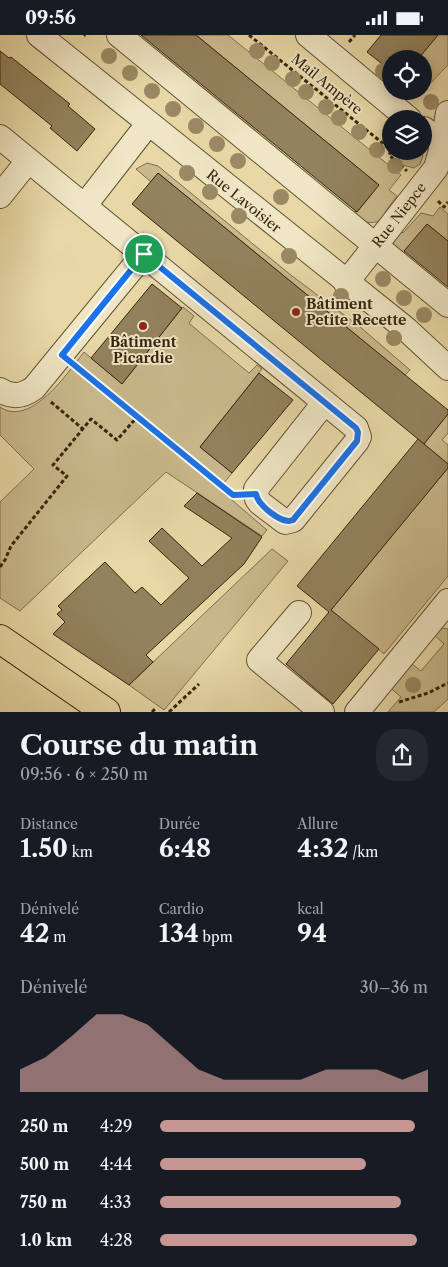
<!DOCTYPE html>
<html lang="fr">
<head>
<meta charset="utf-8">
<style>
  body { margin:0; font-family:"Libre Caslon Text",serif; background:#242831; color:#f1f3f6; height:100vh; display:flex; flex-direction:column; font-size:19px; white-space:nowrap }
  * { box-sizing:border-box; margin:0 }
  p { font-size:16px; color:#9ea1a6 }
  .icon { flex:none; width:28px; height:28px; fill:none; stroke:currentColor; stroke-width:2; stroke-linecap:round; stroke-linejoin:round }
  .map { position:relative; height:677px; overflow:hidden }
  .sheet { display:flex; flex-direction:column; background:#171b24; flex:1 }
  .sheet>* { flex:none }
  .controls { position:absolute; left:382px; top:15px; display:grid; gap:10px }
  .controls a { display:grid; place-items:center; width:50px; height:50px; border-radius:50%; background:#171b24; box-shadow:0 2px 12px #0003; font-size:25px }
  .pin { position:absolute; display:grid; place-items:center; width:42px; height:42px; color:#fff; margin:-21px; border:2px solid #fff; border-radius:50%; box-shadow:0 1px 5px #0007 }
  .round { display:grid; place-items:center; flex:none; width:52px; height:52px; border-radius:20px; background:#242831 }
  .headline { display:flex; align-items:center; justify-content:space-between; height:85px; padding:0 20px }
  h1 { font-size:28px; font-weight:700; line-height:38px }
  .stats { display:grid; grid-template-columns:repeat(3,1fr); gap:8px; height:85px; padding:5px 20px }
  .stats div { display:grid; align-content:center }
  .stats b { font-size:25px; font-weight:700 }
  .stats small { font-size:14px; font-weight:400 }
  .stats p { font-size:14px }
  .chart { height:140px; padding:10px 20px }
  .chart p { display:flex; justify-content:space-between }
  .chart svg { width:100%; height:90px; margin-top:5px; fill:#c59692; opacity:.7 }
  ul { padding:0 20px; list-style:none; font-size:16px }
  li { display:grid; grid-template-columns:80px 60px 1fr; align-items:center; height:38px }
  li i { height:12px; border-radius:6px; background:#c59692 }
  .status { display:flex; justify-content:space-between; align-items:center; height:35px; padding:0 25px; background:#171b24; direction:ltr }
  .status svg { height:14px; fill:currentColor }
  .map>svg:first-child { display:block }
  .green { fill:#c9b98c; stroke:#806e4d }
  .building { fill:#92825d; stroke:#36240e }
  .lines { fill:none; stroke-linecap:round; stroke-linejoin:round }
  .street-casing { stroke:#625134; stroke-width:26 }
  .primary-casing { stroke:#36240e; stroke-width:30 }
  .path { stroke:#36240e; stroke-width:3; stroke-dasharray:4 2.5; stroke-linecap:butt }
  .street { stroke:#efe6c5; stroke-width:24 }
  .primary { stroke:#e7d8a6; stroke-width:28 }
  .tree { fill:#9a8964 }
  .route-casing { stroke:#fff; stroke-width:10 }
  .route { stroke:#1a73e8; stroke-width:6 }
  .poi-dot { fill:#8f2418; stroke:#efe6c5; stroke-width:2 }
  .labels { text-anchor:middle; stroke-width:4; stroke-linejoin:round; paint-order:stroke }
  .street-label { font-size:14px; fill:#36240e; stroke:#efe6c5 }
  .poi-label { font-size:14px; font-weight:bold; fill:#36240e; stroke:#efe6c5; text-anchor:start }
</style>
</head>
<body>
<div class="status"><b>09:56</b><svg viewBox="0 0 49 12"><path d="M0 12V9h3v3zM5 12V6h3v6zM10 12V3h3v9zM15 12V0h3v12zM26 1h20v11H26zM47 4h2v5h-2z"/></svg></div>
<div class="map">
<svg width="448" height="677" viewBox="0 0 448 677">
  <rect width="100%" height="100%" fill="#e7d8a6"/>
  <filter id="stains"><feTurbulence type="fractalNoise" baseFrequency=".004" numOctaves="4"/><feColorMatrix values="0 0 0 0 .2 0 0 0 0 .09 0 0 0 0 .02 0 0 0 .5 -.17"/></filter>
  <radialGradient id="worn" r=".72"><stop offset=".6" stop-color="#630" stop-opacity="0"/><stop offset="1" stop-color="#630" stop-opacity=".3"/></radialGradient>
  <!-- green -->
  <g class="green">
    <path d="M 196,0 L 228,0 L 401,140 L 389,155 L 397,161 L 385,177 L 388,181 C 375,191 363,189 351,179 L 354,176 L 357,177 L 379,150 Z"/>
    <path d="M 438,0 L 448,0 L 448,30 L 424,55 L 424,24 L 418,24 Z"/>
    <path d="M 401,116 L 421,116 L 423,121 L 420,129 L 414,133 L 403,130 L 399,124 Z"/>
    <path d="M 147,128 L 158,131 L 292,241 L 359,291 L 410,335 L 405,340 L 158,138 L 151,147 L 136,134 Z"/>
    <path d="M 440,172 L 448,179 L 448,206 L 427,189 L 402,220 L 395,214 L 392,208 L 399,195 L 403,198 L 421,178 L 433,181 Z"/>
    <path d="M 183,272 L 194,281 L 189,288 L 191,290 L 249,338 L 257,330 L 262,334 L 200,412 L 232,438 L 219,454 L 267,495 L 262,501 L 166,437 L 20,576 L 0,563 L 0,467 L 34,434 L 0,400 L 0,372 C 31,393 68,337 84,317 L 122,349 Z"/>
    <path d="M 448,379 L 448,398 L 442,405 L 448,410 L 448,429 L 424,409 Z"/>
    <path d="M 448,433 L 448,541 L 384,619 L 331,575 Z"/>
    <path d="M 272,514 L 288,526 L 164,675 L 129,650 Z"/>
    <path d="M 442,593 L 448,594 L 448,664 L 434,677 L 388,677 L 401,662 L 388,651 L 408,626 L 421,636 L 444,609 L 432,598 Z"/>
  </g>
  <!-- building -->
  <g class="building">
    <path d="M 141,0 L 196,0 L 379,150 L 357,177 Z"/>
    <path d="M 381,0 L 438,0 L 418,24 L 391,24 L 391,36 L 367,17 Z"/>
    <path d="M 0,16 L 9,23 L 11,22 L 70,69 L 68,71 L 95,94 L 77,116 L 50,93 L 52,91 L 0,49 Z"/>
    <path d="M 158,138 L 448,375 L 448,379 L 424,409 L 132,169 Z"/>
    <path d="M 427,189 L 448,206 L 448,252 L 404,216 Z"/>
    <path d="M 152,249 L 182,273 L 122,349 L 91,323 Z"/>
    <path d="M 259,338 L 293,365 L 232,438 L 200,412 Z"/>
    <path d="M 418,404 L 448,429 L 448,433 L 331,575 L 379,614 L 333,669 L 286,629 L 329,577 L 297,551 Z"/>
    <path d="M 197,458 L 262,502 L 244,529 L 146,620 L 153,627 L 129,650 L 53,599 L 65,587 L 57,579 L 62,575 L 58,571 L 105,527 L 135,558 L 142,552 L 161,570 L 189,543 L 149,506 L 162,493 L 202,531 L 232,503 L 184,471 Z"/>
  </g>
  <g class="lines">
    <defs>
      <g id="street">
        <path d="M 39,0 L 406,294 L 448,333"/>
        <path d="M 119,0 L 448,270"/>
        <path d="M 308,0 L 409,84"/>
        <path d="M 424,94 L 448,112"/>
        <path d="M 0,102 L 356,393 L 359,402 L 357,406 L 293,485 L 285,487 L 260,468 L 257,464 L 256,454 L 324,368"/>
        <path d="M 0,161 L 28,126"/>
        <path d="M 85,170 L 148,89"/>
        <path d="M 346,248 L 436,133 L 443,108 L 448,78"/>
        <path d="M 0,355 C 12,363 23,361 34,353 L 144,219"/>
        <path d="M 299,578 L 259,625 L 322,677"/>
        <path d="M 357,677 L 448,566"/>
      </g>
      <path id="primary" d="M 0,604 L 106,677"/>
    </defs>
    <!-- street casing -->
    <use href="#street" class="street-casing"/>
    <!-- primary casing -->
    <use href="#primary" class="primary-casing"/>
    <!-- path -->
    <g class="path">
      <path d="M 249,0 L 391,115"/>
      <path d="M 84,1 L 85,0"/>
      <path d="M 349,7 L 355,0"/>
      <path d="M 391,116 L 389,120 L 407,136"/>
      <path d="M 438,166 L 444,172 L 448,167"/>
      <path d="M 79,334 L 233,459"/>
      <path d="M 51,367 L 83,394"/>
      <path d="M 0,532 L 5,525 L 11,511 L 67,441 L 53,430 L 91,384 L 117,405 L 137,382"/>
      <path d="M 399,667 L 428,658 L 448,648"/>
      <path d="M 152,677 L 155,674"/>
      <path d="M 169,677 L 199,649"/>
    </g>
    <!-- street -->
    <use href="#street" class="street"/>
    <!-- primary -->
    <use href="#primary" class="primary"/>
  </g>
  <!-- trees -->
  <g class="tree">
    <circle cx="257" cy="16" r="8"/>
    <circle cx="109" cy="21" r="8"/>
    <circle cx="272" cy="28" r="8"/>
    <circle cx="383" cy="36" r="8"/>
    <circle cx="130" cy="38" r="8"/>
    <circle cx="293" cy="44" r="8"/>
    <circle cx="152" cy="56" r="8"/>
    <circle cx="306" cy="57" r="8"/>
    <circle cx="431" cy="67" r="8"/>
    <circle cx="326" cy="72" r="8"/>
    <circle cx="173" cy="74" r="8"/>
    <circle cx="339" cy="83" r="8"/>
    <circle cx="196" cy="91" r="8"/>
    <circle cx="359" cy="97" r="8"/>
    <circle cx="217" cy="109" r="8"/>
    <circle cx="377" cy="115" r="8"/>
    <circle cx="238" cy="126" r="8"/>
    <circle cx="395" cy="131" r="8"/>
    <circle cx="187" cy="138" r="8"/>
    <circle cx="210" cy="157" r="8"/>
    <circle cx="281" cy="162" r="8"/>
    <circle cx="239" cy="181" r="8"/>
    <circle cx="289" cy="221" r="8"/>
    <circle cx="383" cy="244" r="8"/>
    <circle cx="341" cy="261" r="8"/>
    <circle cx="404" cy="263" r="8"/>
    <circle cx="424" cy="280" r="8"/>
    <circle cx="394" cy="303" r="8"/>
    <circle cx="413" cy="650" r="8"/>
  </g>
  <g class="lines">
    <defs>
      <path id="route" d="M 144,219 L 356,393 L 358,397 L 357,406 L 293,485 C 282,490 258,470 256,459 L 233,460 L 62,320 Z"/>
    </defs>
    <!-- route casing -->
    <use href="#route" class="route-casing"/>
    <!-- route -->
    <use href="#route" class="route"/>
  </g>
  <!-- markers -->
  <g class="poi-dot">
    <circle cx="296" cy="277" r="5"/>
    <circle cx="143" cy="291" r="5"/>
  </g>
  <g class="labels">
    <!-- street labels -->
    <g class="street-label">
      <text transform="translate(327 49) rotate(39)" y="5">Mail Ampère</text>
      <text transform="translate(244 166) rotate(39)" y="5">Rue Lavoisier</text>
      <text transform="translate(399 180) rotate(-52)" y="5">Rue Niepce</text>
    </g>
    <!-- poi labels -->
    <g class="poi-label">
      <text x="306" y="274">Bâtiment<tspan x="306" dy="16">Petite Recette</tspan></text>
      <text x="143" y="312" text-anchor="middle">Bâtiment<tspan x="143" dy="16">Picardie</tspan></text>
    </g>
  </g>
  <rect width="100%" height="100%" filter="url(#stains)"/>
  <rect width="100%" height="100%" fill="url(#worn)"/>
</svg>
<div class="controls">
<a><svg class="icon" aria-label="locate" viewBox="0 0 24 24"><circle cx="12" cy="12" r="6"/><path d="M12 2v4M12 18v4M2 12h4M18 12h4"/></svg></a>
<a><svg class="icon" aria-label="layers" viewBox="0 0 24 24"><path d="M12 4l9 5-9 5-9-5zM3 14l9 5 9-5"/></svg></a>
</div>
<div class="pin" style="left:144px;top:219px;background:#1e9e55"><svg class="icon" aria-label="arrive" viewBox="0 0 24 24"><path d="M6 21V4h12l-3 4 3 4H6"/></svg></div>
</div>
<section class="sheet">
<div class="headline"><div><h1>Course du matin</h1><p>09:56 · 6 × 250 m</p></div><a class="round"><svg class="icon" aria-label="share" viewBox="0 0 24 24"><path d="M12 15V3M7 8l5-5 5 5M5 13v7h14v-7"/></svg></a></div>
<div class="stats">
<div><p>Distance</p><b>1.50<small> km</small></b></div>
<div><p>Durée</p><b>6:48</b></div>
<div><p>Allure</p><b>4:32<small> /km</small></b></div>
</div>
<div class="stats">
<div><p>Dénivelé</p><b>42<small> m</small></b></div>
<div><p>Cardio</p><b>134<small> bpm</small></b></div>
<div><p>kcal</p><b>94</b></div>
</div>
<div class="chart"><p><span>Dénivelé</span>30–36 m</p>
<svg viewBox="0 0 160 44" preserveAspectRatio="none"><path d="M0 44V33L10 27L20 17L30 6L40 6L50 11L60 22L70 33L80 38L90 38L100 38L110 38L120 33L130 33L140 33L150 38L160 33V44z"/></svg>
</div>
<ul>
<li><b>250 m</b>4:29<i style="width:95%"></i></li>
<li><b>500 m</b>4:44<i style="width:77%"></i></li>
<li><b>750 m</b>4:33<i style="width:90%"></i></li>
<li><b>1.0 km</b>4:28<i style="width:96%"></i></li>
</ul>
</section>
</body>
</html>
